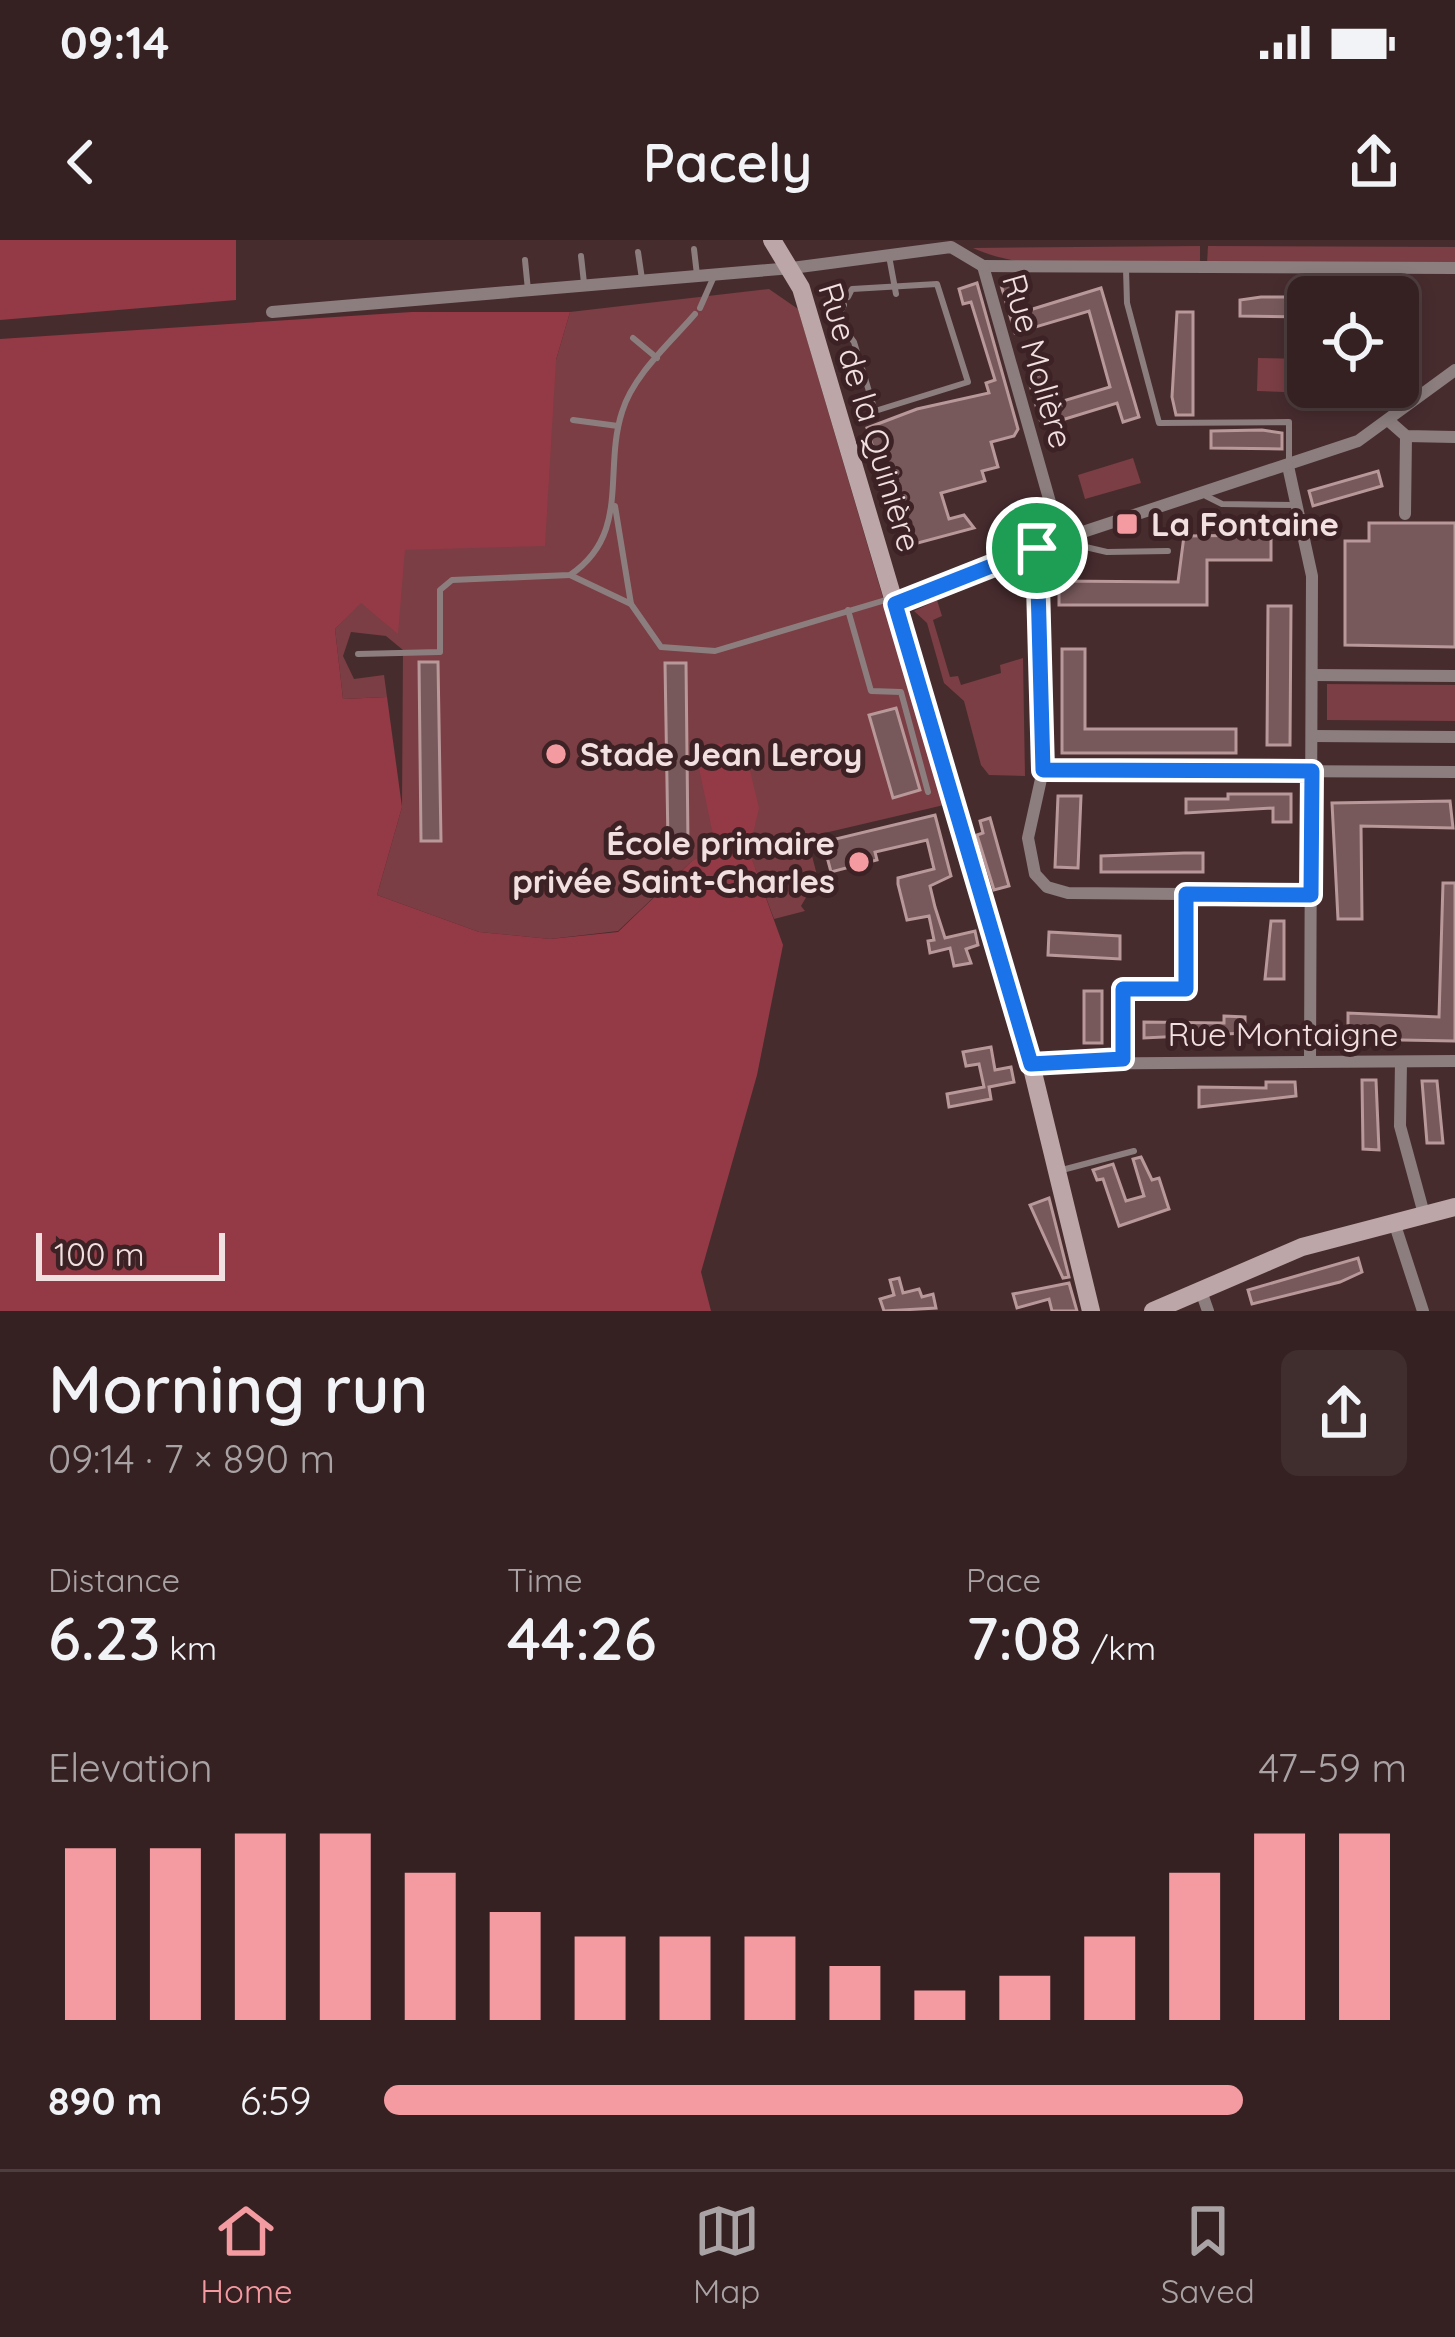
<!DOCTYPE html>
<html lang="en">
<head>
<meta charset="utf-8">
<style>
  body { margin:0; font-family:Quicksand,sans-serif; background:#402e2f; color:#f1f3f6; height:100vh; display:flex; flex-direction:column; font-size:45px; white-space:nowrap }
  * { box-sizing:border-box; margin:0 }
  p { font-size:39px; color:#aaa3a5 }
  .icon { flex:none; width:66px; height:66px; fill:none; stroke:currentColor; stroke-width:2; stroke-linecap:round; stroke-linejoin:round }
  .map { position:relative; height:1071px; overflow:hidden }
  .details { display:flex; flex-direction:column; background:#352122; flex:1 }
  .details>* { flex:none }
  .tools { position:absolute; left:1287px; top:36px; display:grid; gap:24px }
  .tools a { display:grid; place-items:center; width:132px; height:132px; border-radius:18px; background:#352122; box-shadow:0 6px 18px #0003,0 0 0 3px #4f3e40; font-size:60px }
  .scale { position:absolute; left:36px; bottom:30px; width:189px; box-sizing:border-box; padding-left:12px; border:6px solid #f2e0e0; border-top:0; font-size:33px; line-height:42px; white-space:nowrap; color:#f2e0e0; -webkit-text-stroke:9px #3c2224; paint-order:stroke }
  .pin { position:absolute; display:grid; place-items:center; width:102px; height:102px; color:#fff; margin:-51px; border:6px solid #fff; border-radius:50%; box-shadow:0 3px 12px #0007 }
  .round { display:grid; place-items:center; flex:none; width:126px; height:126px; border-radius:18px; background:#402e2f }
  .overview { display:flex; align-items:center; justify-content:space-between; height:204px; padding:0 48px }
  h1 { font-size:66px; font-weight:600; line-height:90px }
  .stats { display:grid; grid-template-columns:repeat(3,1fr); gap:18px; height:204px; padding:12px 48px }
  .stats div { display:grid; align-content:center }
  .stats b { font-size:60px; font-weight:600 }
  .stats small { font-size:33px; font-weight:400 }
  .stats p { font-size:33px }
  .chart { height:336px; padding:24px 48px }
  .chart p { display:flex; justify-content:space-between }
  .chart svg { width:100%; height:216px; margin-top:12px; stroke:#f49aa1; stroke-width:6 }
  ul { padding:0 48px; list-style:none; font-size:39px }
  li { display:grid; grid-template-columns:192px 144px 1fr; align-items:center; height:90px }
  li i { height:30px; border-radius:15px; background:#f49aa1 }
  .status { display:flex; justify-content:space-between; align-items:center; height:84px; padding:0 60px; background:#352122; direction:ltr }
  .status svg { height:33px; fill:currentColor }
  header { display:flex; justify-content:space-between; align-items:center; height:156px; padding:0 48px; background:#352122; font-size:54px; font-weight:600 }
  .tab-bar { display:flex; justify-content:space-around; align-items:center; height:168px; border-top:3px solid #4f3e40; background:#352122; font-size:33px; color:#aaa3a5 }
  .tab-bar a { display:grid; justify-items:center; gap:6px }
  .tab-bar .selected { color:#f49aa1 }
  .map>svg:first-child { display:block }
  .green { fill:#7a3e44 }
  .forest { fill:#943a46 }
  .building { fill:#77595b; stroke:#b9989a; stroke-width:3 }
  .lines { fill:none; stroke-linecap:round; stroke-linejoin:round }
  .lane { stroke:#8c7e7e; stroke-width:6 }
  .street { stroke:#8c7e7e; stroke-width:12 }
  .secondary { stroke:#bda6a7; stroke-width:18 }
  .route-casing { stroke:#fff; stroke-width:24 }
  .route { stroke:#1a73e8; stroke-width:15 }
  .poi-dot { fill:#f49aa1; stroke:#3c2224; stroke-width:4.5 }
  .labels { text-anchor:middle; stroke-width:10; stroke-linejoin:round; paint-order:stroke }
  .street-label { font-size:33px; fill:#f2e0e0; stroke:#3c2224 }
  .poi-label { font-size:33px; font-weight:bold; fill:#f2e0e0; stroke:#3c2224; text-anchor:start }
</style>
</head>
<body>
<div class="status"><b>09:14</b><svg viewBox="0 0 49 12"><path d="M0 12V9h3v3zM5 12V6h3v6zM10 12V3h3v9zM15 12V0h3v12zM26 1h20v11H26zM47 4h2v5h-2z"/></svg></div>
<header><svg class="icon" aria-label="back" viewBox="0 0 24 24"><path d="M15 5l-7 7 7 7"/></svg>Pacely<svg class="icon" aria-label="share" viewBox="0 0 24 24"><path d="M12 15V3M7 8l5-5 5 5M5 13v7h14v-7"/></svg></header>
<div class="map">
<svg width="1455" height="1071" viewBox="0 0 1455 1071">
  <rect width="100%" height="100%" fill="#472c2e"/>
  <!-- green -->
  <g class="green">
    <path d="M 1200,6 L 1200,24 C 1133,23 1033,36 973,8 Z"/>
    <path d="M 1208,6 L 1455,7 L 1455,25 L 1207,24 Z"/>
    <path d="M 769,49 L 798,69 L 944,565 L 816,595 L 809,604 L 821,651 L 811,649 L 801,666 L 805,671 L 774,679 L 749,612 L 692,621 L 618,691 L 550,699 L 479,692 L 377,655 L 402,567 L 403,410 L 386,396 L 351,392 L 343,416 L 354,439 L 384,435 L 387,457 L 343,459 L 335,389 L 361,362 L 397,392 L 404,310 L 556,120 L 570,72 Z"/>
    <path d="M 1258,118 L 1308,119 L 1308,147 L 1314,153 L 1257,151 Z"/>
    <path d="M 1133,218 L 1141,243 L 1085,259 L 1078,235 Z"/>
    <path d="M 937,360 L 942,376 L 933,380 L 950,437 L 958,436 L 961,445 L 1001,433 L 1000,425 L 1023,418 L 1025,536 L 989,535 L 981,525 L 964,461 L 944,443 L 927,383 L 914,371 Z"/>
    <path d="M 1327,444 L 1455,445 L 1455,481 L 1327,480 Z"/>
  </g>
  <!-- forest -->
  <g class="forest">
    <path d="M 0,0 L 236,0 L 236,60 L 0,80 Z"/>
    <path d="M 412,72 L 570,72 L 556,120 L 545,306 L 405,310 L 398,394 L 361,363 L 335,389 L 343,459 L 387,457 L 402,567 L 377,655 L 479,692 L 550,699 L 618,692 L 692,621 L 716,609 L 699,528 L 719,503 L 746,514 L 759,568 L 749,611 L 783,705 L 757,835 L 701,1032 L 711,1071 L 0,1071 L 0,99 Z"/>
  </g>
  <!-- building -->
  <g class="building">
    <path d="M 1014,41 L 1023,72 L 1101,48 L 1139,177 L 1123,182 L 1117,163 L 1042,186 L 1028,138 L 1041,134 L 1050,165 L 1110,147 L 1089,71 L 1015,93 L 1001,45 Z"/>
    <path d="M 977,43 L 1018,189 L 1014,196 L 991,202 L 998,227 L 982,231 L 985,241 L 941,253 L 949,279 L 964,275 L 974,288 L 903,307 L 867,188 L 917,169 L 989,153 L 986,143 L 995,140 L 971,62 L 963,64 L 959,49 Z"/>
    <path d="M 1261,57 L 1308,57 L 1308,77 L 1240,76 L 1240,60 Z"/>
    <path d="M 1177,72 L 1193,72 L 1193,175 L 1176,175 L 1172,157 Z"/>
    <path d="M 1262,190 L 1282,193 L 1282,209 L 1211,208 L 1211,191 Z"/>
    <path d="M 1378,231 L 1382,246 L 1313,266 L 1309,251 Z"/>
    <path d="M 1369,283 L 1455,283 L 1455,407 L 1345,405 L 1345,301 L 1369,301 Z"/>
    <path d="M 1271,295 L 1271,320 L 1207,320 L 1207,365 L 1059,365 L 1059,341 L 1178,342 L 1184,296 Z"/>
    <path d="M 1268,366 L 1291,366 L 1290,505 L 1267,505 Z"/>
    <path d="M 1062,409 L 1085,409 L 1085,489 L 1236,489 L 1236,513 L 1062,513 Z"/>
    <path d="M 419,422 L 438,422 L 441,601 L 421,601 Z"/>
    <path d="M 665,423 L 686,423 L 688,603 L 668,603 Z"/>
    <path d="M 896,468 L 920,550 L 893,558 L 869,475 Z"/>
    <path d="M 1228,554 L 1291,554 L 1291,582 L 1273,582 L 1273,568 L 1186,573 L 1186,559 L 1228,559 Z"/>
    <path d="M 1058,556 L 1081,556 L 1078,628 L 1055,627 Z"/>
    <path d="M 1450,561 L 1453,588 L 1361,586 L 1362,679 L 1338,679 L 1332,563 Z"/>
    <path d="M 935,575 L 951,636 L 930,646 L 935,667 L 945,698 L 975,691 L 978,705 L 966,709 L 971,723 L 954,726 L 950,708 L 930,713 L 928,701 L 934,700 L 929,676 L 907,680 L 898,644 L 898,638 L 934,629 L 927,600 L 875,612 L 877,620 L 831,632 L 823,602 Z"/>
    <path d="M 990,578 L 1009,646 L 994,650 L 977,595 L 983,593 L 980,581 Z"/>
    <path d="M 1184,613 L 1203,613 L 1203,632 L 1101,632 L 1101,616 Z"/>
    <path d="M 1443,643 L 1455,643 L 1455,801 L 1348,799 L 1348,773 L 1439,777 Z"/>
    <path d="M 1271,681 L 1284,681 L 1284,739 L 1265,739 Z"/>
    <path d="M 1049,692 L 1120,696 L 1120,719 L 1048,715 Z"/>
    <rect x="1084" y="751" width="18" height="52"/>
    <path d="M 1224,776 L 1245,777 L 1245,793 L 1144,798 L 1144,782 L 1224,783 Z"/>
    <path d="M 991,807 L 995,830 L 1011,827 L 1014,842 L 989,847 L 991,859 L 949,867 L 947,854 L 984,847 L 979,824 L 966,826 L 963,812 Z"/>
    <path d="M 1362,840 L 1376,840 L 1379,910 L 1363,909 Z"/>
    <path d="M 1422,841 L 1437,841 L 1443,903 L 1427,903 Z"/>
    <path d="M 1266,842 L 1295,842 L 1296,856 L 1199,867 L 1199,847 L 1266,848 Z"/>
    <path d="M 1141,917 L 1152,940 L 1159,938 L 1169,969 L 1119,986 L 1103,939 L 1097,940 L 1093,930 L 1113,924 L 1126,961 L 1144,956 L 1133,919 Z"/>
    <path d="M 1049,958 L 1069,1037 L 1063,1038 L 1030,965 Z"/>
    <path d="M 1358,1018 L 1362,1032 L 1340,1042 L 1252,1064 L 1248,1050 Z"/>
    <path d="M 899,1038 L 903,1053 L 919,1049 L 922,1057 L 933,1054 L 936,1068 L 884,1071 L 880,1059 L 894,1055 L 890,1040 Z"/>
    <path d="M 1069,1043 L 1077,1071 L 1052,1071 L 1049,1059 L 1017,1068 L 1013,1054 Z"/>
  </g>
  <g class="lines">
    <!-- lane -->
    <g class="lane">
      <path d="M 694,9 L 697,35"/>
      <path d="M 638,12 L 642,39"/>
      <path d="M 581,16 L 584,43"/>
      <path d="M 889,16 L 896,54"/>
      <path d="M 525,20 L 528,50"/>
      <path d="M 1126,29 L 1127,63 L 1159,183 L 1289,182 L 1289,222"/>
      <path d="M 844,65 L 837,79 L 854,102 L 875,171 L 968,142 L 937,44 L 852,49 L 848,57"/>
      <path d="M 700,68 L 715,34"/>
      <path d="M 633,98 L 657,118"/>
      <path d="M 573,180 L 618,186"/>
      <path d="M 1206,256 L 1222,264 L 1296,265"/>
      <path d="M 615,266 L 631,364 L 661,407 L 715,411 L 889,359"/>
      <path d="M 1064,302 L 1107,312 L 1168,311"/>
      <path d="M 570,335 L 631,364"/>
      <path d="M 848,370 L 871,451 L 901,452 L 928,552"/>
      <path d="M 358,414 L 440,412 L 440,350 L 452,340 L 570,335 C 631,294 603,231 622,172 C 633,135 671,102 695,74"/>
      <path d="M 1062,930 L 1134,911"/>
    </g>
    <!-- street -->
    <g class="street">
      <path d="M 983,26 L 1455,28"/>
      <path d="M 983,26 L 1061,301"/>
      <path d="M 272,72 L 792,28 L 951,7 L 983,26"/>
      <path d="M 1389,181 L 1406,196 L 1455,197"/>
      <path d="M 1288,226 L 1312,336 L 1310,821"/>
      <path d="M 1405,274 L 1406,196"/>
      <path d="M 1037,308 L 1043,530 L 1028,598 L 1035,634 L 1047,647 L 1068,653 L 1311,655"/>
      <path d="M 895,364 L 992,322 L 1358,201 L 1455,130"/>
      <path d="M 1312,435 L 1455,436"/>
      <path d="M 1312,496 L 1455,497"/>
      <path d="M 1043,530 L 1455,532"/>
      <path d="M 1123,819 L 1123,749 L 1186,749 L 1186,654"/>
      <path d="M 1401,822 L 1400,886 L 1424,974"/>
      <path d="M 1031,824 L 1455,821"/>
      <path d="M 1394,982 L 1423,1071"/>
      <path d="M 1201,1051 L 1208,1071"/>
    </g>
    <!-- secondary -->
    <g class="secondary">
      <path d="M 772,0 L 801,48 L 1031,824 L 1091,1071"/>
      <path d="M 1153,1071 L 1302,1007 L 1455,967"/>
    </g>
  </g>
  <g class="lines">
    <defs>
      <path id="route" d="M 1037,308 L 1043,530 L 1312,531 L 1311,655 L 1186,654 L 1186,749 L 1123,749 L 1123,819 L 1031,824 L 895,364 Z"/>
    </defs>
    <!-- route casing -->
    <use href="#route" class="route-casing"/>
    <!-- route -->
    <use href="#route" class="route"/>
  </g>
  <!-- markers -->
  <g class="poi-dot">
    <rect x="1115" y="272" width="24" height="24" rx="6"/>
    <circle cx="556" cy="514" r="12"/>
    <circle cx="859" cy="622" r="12"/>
  </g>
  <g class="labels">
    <!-- street labels -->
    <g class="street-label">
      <text transform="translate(1038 121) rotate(74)" y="12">Rue Molière</text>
      <text transform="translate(870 177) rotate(73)" y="12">Rue de la Quinière</text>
      <text x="1283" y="806">Rue Montaigne</text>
    </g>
    <!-- poi labels -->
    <g class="poi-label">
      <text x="1151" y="296">La Fontaine</text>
      <text x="580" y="526">Stade Jean Leroy</text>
      <text x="835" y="615" text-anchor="end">École primaire<tspan x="835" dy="38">privée Saint-Charles</tspan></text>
    </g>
  </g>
</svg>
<div class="tools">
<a><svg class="icon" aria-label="locate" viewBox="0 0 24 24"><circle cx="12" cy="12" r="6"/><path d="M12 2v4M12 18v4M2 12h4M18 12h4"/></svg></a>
</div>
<div class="scale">100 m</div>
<div class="pin" style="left:1037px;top:308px;background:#1e9e55"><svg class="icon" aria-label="arrive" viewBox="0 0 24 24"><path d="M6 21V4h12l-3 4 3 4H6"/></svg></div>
</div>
<section class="details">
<div class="overview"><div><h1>Morning run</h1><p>09:14 · 7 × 890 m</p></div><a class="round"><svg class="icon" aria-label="share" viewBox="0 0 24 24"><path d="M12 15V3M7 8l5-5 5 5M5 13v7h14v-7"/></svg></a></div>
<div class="stats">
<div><p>Distance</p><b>6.23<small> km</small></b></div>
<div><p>Time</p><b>44:26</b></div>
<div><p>Pace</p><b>7:08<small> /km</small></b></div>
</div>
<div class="chart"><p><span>Elevation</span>47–59 m</p>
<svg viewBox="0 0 160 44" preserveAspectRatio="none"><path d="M5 44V9M15 44V9M25 44V6M35 44V6M45 44V14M55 44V22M65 44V27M75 44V27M85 44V27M95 44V33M105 44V38M115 44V35M125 44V27M135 44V14M145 44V6M155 44V6"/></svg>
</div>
<ul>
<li><b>890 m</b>6:59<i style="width:84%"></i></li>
</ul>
</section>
<nav class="tab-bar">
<a class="selected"><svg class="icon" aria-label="home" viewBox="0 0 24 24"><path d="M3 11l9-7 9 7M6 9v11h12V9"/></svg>Home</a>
<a><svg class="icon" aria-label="map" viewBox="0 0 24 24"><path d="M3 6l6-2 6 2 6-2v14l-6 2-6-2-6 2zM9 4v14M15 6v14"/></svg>Map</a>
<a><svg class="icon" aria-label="saved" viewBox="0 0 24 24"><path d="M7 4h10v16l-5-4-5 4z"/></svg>Saved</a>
</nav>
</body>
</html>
